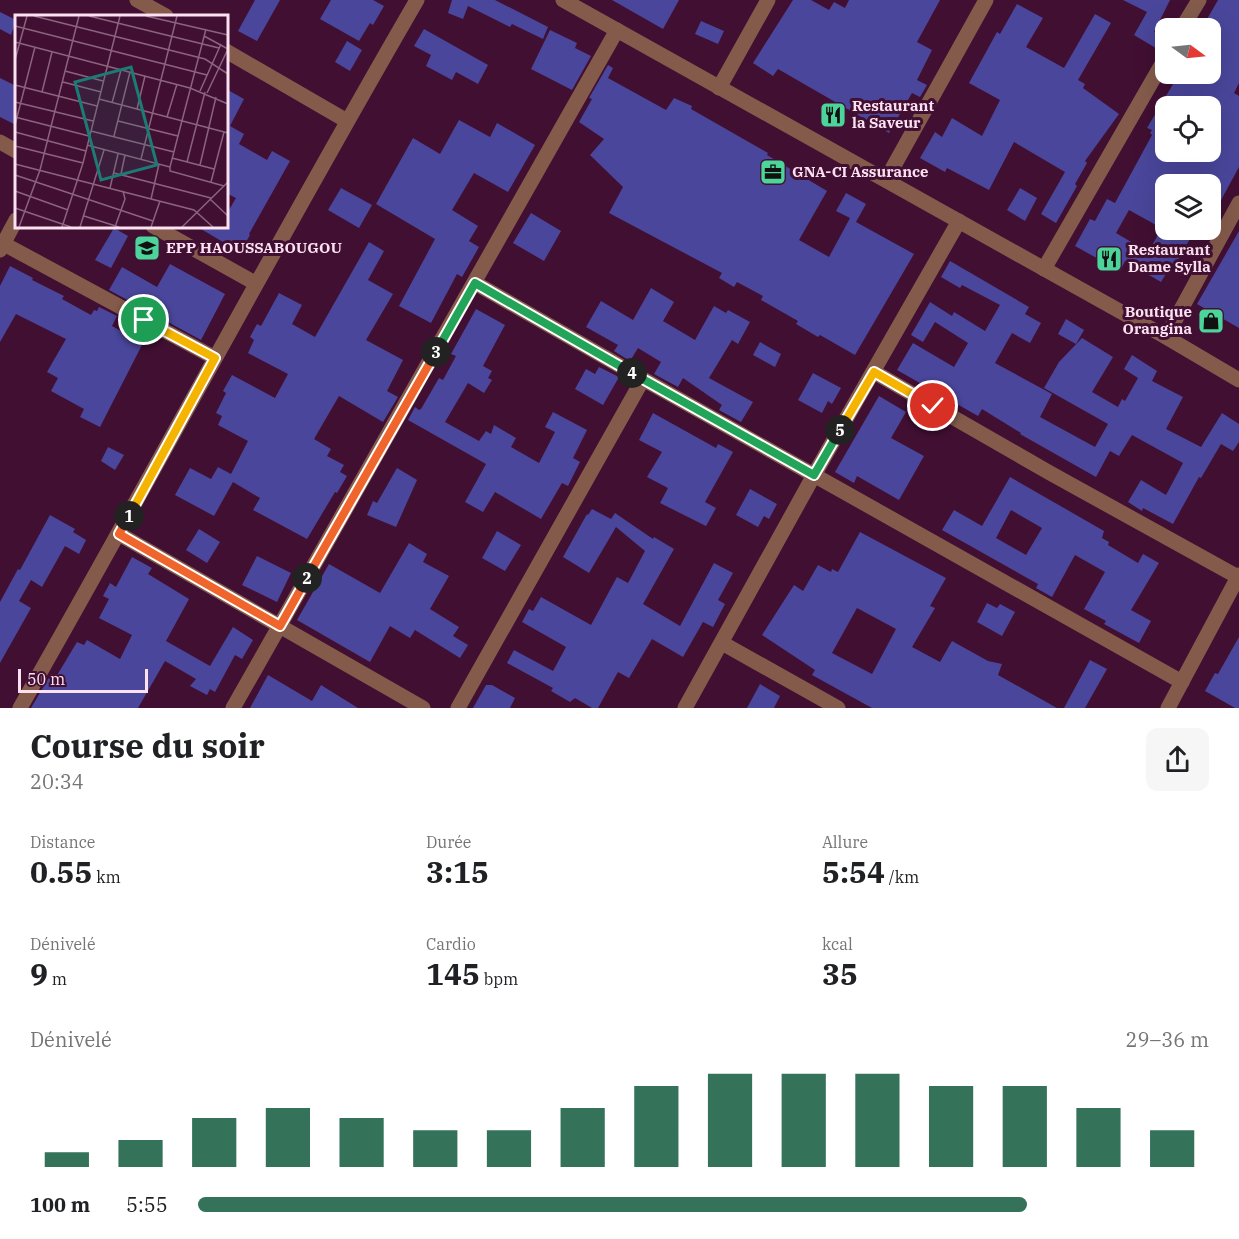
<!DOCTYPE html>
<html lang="fr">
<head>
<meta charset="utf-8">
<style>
  body { margin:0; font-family:"IBM Plex Serif",serif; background:#f6f6f6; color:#202124; height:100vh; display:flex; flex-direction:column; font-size:22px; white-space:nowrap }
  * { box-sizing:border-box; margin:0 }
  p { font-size:20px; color:#757577 }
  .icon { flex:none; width:33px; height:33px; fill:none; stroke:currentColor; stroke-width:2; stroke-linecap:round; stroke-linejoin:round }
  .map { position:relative; height:708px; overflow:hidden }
  .sheet { display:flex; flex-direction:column; background:#fff; flex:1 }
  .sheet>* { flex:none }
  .needle { width:39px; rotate:105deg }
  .controls { position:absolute; left:1155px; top:18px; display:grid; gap:12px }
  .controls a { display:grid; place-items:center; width:66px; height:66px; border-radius:12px; background:#fff; box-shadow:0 6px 24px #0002; font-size:30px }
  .scale { position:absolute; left:18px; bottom:15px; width:130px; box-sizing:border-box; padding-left:6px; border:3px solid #fce1f1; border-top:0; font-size:16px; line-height:21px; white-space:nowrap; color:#fce1f1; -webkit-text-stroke:4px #410f32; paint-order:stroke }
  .pin { position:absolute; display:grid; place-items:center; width:51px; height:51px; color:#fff; margin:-26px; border:3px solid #fff; border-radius:50%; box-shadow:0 2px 6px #0007 }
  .km { position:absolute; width:30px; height:30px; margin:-15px; border-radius:50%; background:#222; color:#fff; font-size:16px; line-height:30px; text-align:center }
  .round { display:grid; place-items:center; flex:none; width:63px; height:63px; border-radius:12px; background:#f6f6f6 }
  .overview { display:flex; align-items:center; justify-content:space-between; height:102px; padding:0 30px }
  h1 { font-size:33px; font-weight:700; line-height:45px }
  .stats { display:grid; grid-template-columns:repeat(3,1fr); gap:9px; height:102px; padding:6px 30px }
  .stats div { display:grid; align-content:center }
  .stats b { font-size:30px; font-weight:700 }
  .stats small { font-size:16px; font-weight:400 }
  .stats p { font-size:16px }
  .chart { height:168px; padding:12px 30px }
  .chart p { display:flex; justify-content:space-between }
  .chart svg { width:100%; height:108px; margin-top:6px; stroke:#34725a; stroke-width:6 }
  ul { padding:0 30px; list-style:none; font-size:20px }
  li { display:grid; grid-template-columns:96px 72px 1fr; align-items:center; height:45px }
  li i { height:15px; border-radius:8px; background:#34725a }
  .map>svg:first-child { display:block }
  .building { fill:#4a469b; fill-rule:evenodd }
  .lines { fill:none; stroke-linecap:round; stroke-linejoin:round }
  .minor { stroke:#845b4b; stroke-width:15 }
  .split-1-casing { stroke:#fff; stroke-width:12 }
  .split-2-casing { stroke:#fff; stroke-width:12 }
  .split-3-casing { stroke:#fff; stroke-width:12 }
  .split-4-casing { stroke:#fff; stroke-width:12 }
  .split-5-casing { stroke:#fff; stroke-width:12 }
  .split-6-casing { stroke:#fff; stroke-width:12 }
  .split-1 { stroke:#f5b400; stroke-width:8 }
  .split-2 { stroke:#f0652b; stroke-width:8 }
  .split-3 { stroke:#f0652b; stroke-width:8 }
  .split-4 { stroke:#22a559; stroke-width:8 }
  .split-5 { stroke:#22a559; stroke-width:8 }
  .split-6 { stroke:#f5b400; stroke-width:8 }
  .labels { text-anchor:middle; stroke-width:6; stroke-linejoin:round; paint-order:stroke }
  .poi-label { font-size:15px; font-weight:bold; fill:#fce1f1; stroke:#410f32; text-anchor:start }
  .inset-road { fill:none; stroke:#8c637e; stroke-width:1.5 }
  .view { fill:#1b7b75; fill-opacity:0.15; stroke:#1b7b75; stroke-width:3 }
  .inset-edge { fill:none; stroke:#fce1f1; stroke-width:3 }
</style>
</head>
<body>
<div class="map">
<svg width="1239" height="708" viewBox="0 0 1239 708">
  <rect width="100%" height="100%" fill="#410f32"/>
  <!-- building -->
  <g class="building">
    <path d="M 255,0 L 280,0 L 257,41 L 238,31 Z"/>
    <path d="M 331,0 L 373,0 L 384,6 L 373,25 L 370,23 L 359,41 L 320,19 Z"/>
    <path d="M 452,0 L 495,0 L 548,27 L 543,39 L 512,24 L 510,27 L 468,6 L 463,19 L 448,13 Z"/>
    <path d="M 612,0 L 679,0 L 663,29 Z"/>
    <path d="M 793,0 L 811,0 L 829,10 L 834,2 L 845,8 L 849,0 L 940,0 L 917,42 L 932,50 L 917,80 L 927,85 L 920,97 L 912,93 L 889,133 L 778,69 L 773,76 L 753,63 Z"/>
    <path d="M 1123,0 L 1170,0 L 1154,32 L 1166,38 L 1159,50 L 1134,35 L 1147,12 Z"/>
    <path d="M 1218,0 L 1239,0 L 1239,83 L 1234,93 L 1239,96 L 1239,167 L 1220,202 L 1210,197 L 1210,184 L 1166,184 L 1166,230 L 1195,230 L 1170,274 L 1167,272 L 1161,282 L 1125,261 L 1120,271 L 1075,246 L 1090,219 L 1095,221 L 1107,199 L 1115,203 L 1152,135 L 1150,133 L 1152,130 L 1147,128 L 1179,74 L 1210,74 L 1210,28 L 1202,28 ZM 1166,106 L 1210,106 L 1210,152 L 1166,152 ZM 1129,210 L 1165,230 L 1161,230 L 1148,252 L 1116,233 Z"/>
    <path d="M 1017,4 L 1043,18 L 1026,47 L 1064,68 L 1095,14 L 1111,23 L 1078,80 L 1085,84 L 1083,88 L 1119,114 L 1085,161 L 1087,163 L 1075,184 L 1077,186 L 1056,223 L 1041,214 L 1065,172 L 1014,142 L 989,190 L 947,168 L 945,172 L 920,158 L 935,132 L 942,137 L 952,118 L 982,136 L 1000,100 L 969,83 L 997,32 L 1000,34 Z"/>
    <path d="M 0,12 L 16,20 L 11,35 L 0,29 Z"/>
    <path d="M 701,21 L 724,31 L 718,44 L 695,34 Z"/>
    <path d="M 424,29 L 488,65 L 478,84 L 456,72 L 452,80 L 426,66 L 431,55 L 414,46 Z"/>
    <path d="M 550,30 L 577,43 L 575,48 L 591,56 L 572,90 L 531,69 Z"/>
    <path d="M 347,41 L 362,50 L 350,71 L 335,62 Z"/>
    <path d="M 608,65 L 613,68 L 608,78 L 666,110 L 674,98 L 692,106 L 691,109 L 768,153 L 767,155 L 827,191 L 799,240 L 829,257 L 850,218 L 836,211 L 846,193 L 866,204 L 856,222 L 914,254 L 855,355 L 820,335 L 818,337 L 796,324 L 798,321 L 761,300 L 763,296 L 737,282 L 734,287 L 719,278 L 722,273 L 609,213 L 623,187 L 590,155 L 604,139 L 579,122 L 592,99 L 589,98 Z"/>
    <path d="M 0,78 L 16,86 L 16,125 L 0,117 Z"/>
    <path d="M 226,89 L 244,99 L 230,126 L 244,134 L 239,144 L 267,160 L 272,151 L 290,161 L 249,234 L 250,235 L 242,249 L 239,247 L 238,251 L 196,226 L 226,226 L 226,215 L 236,198 L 226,193 Z"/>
    <path d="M 459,120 L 490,137 L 497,123 L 535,145 L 508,192 L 474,173 L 452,210 L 478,226 L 469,241 L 479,247 L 462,277 L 457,274 L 431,323 L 399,306 L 435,239 L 376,204 L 413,138 L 440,154 Z"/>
    <path d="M 341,188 L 372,205 L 359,228 L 328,210 Z"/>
    <path d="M 1020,188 L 1037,198 L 1025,221 L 1007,210 Z"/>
    <path d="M 531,213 L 561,231 L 544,261 L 513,243 Z"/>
    <path d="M 114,228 L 128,236 L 111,268 L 95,260 Z"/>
    <path d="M 1239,231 L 1239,328 L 1197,304 Z"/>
    <path d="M 369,242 L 384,251 L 368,280 L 393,294 L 366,340 L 403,360 L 387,391 L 398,397 L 383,422 L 339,396 L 314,439 L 331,449 L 327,456 L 344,465 L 340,472 L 347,476 L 337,493 L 335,492 L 307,539 L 253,510 L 260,498 L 233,482 L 214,516 L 175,495 L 190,468 L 211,479 L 218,467 L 231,474 L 248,441 L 218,425 L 222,416 L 216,413 L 226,393 L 223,391 L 232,375 L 275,398 L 288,374 L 248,353 L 254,340 L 250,337 L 257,324 L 261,326 L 279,293 L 302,305 L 292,324 L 315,337 Z"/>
    <path d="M 950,261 L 1029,307 L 1025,314 L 1041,323 L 1030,343 L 1012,333 L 995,363 L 1052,394 L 1040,417 L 1095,447 L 1108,424 L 1044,388 L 1059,362 L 1082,338 L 1113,357 L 1092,392 L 1118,407 L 1122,399 L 1125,401 L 1138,378 L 1124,369 L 1132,355 L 1157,371 L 1152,381 L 1183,397 L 1166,429 L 1201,447 L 1222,413 L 1239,424 L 1239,442 L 1233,451 L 1221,444 L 1201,478 L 1199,477 L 1173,524 L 1143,508 L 1142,511 L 1128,502 L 1141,480 L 1166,495 L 1183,463 L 1132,435 L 1119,456 L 1110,451 L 1096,477 L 1020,434 L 1021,433 L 982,409 L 978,416 L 897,370 L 913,343 L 954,367 L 968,343 L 935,322 L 923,342 L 911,335 L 930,302 L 952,316 L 954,312 L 985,331 L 1000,305 L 962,285 L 960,288 L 941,277 Z"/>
    <path d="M 170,264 L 225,294 L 201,340 L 109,290 L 122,267 L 157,287 Z"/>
    <path d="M 10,266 L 33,278 L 32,280 L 64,296 L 62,299 L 91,315 L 94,310 L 97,311 L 99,307 L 117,316 L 112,326 L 143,343 L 100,427 L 80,417 L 84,409 L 51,391 L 58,378 L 47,372 L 66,339 L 16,314 L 0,342 L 0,286 Z"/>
    <path d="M 651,288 L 674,302 L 663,321 L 695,340 L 714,306 L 726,313 L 728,310 L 750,322 L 738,344 L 732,340 L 709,378 L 753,402 L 741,422 L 719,410 L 722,405 L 683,378 L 678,387 L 654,374 L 661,362 L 638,348 L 630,361 L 614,351 L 618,345 L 586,327 L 601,301 L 633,320 Z"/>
    <path d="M 476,309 L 505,325 L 483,366 L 492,371 L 488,378 L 492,380 L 484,393 L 468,383 L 445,422 L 479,441 L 486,431 L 491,434 L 494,425 L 516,438 L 511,447 L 539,463 L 555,432 L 545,427 L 553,412 L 587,430 L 573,458 L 580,462 L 568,486 L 562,483 L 541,519 L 495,492 L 483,512 L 465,502 L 486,464 L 408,420 L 415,407 L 419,410 L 421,409 L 439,378 L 443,380 L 456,356 L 451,354 Z"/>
    <path d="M 1066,319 L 1084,330 L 1076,344 L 1058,334 Z"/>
    <path d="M 760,342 L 781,354 L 775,367 L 753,355 Z"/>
    <path d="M 599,367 L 619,377 L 603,405 L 575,389 L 586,369 L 595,374 Z"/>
    <path d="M 813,373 L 841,388 L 832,404 L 828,401 L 822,413 L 798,400 Z"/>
    <path d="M 879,396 L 906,412 L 891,438 L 924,456 L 899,500 L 857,476 L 854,483 L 835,472 Z"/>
    <path d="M 653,413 L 716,448 L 718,444 L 733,452 L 705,502 L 716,508 L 706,526 L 660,503 L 668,488 L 647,477 L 662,452 L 639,440 Z"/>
    <path d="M 108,447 L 124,455 L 115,470 L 101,461 Z"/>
    <path d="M 397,468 L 417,480 L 396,527 L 367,515 L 373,501 L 377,503 Z"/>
    <path d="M 1010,477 L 1104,531 L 1102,538 L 1109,542 L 1108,545 L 1138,563 L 1143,554 L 1159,563 L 1131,610 L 1151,621 L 1139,643 L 1104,624 L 1106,621 L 1084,609 L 1105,572 L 1075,555 L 1052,597 L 1036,588 L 1038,584 L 942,530 L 954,510 L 982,526 ZM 1011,510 L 1042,528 L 1026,555 L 996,538 Z"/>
    <path d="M 750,489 L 777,504 L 769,519 L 764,516 L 758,527 L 736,515 Z"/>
    <path d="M 592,509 L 611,519 L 615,513 L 653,539 L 654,537 L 674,549 L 643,604 L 680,626 L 714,563 L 733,573 L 718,600 L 725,604 L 713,627 L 703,622 L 683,657 L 652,639 L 629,678 L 618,672 L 598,708 L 592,708 L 575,698 L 570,702 L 551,691 L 553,688 L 507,663 L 514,650 L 553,671 L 566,647 L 522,622 L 529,609 L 533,611 L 541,597 L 591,625 L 617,577 L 628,583 L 645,551 L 616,527 L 589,573 L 563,557 L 587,514 L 588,515 Z"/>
    <path d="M 50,515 L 75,529 L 73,532 L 86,540 L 79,554 L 65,546 L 42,587 L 31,580 L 19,601 L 31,608 L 0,663 L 0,602 L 18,569 L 20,570 Z"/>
    <path d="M 199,529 L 220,542 L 207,563 L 186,550 Z"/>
    <path d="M 497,531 L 521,545 L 505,571 L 482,558 Z"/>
    <path d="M 860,532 L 946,578 L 930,606 L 935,608 L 912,647 L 940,662 L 952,641 L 988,661 L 1002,664 L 998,675 L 1057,708 L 872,708 L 812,675 L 815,670 L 762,635 L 794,585 L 803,591 L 818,565 L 831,572 L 832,569 L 838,572 ZM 857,608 L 896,629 L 872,674 L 832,653 Z"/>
    <path d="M 409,543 L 427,554 L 423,562 L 449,576 L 430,609 L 459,627 L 453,636 L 468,645 L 460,658 L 415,630 L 410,638 L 390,626 L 370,662 L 297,620 L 329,564 L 380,593 Z"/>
    <path d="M 257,556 L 291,573 L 277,602 L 242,585 Z"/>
    <path d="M 132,557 L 152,568 L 148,574 L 189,599 L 166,641 L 210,666 L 233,627 L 253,640 L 242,659 L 235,655 L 215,692 L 210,689 L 207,695 L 190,686 L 196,679 L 165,661 L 138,708 L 31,708 L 51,674 L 56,677 L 77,642 L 84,645 L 87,640 L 120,659 L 132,635 L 99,618 L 109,599 L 103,596 L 110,583 L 116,587 Z"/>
    <path d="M 987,603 L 997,608 L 1000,604 L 1015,612 L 1002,636 L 977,622 Z"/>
    <path d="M 1239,637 L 1239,708 L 1235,708 L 1205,691 L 1215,673 L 1218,674 Z"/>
    <path d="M 1090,660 L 1107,669 L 1085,708 L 1064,708 Z"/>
    <path d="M 268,675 L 312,701 L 321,685 L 358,708 L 250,708 Z"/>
    <path d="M 760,684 L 780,696 L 774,708 L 747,708 Z"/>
    <path d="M 486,685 L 492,685 L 515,698 L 510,708 L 473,708 Z"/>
  </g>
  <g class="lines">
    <!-- minor -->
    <g class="minor">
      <path d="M 137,0 L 166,16"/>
      <path d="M 563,0 L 1166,337 L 1239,380"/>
      <path d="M 1182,28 L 1199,0"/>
      <path d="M 226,51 L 347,121"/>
      <path d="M 719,88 L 768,0"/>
      <path d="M 0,142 L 16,151"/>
      <path d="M 886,180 L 986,0"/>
      <path d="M 153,226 L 255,283"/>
      <path d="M 4,244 L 215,358"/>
      <path d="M 0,250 L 16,220"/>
      <path d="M 1044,269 L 1166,57"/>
      <path d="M 475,283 L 643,379 L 1182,682"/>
      <path d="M 1166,337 L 1239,203"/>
      <path d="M 874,372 L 1050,473 L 1238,577"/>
      <path d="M 119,534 L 423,708"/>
      <path d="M 722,643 L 838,708"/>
      <path d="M 20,708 C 154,473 281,234 417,0"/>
      <path d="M 233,708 L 617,30"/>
      <path d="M 458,708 L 643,379"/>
      <path d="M 685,708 L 814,475 L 959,221"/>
      <path d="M 1168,708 L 1239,575"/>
    </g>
  </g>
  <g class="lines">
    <defs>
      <path id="split-1" d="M 129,516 L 215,358 L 144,320"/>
      <path id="split-2" d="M 129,516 L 119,534 L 280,626 L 307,578"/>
      <path id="split-3" d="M 307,578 L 436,352"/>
      <path id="split-4" d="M 436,352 L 475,283 L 632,373"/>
      <path id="split-5" d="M 632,373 L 814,475 L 840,430"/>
      <path id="split-6" d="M 840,430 L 874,372 L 933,406"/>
    </defs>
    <!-- split-1 casing -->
    <use href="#split-1" class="split-1-casing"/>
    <!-- split-2 casing -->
    <use href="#split-2" class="split-2-casing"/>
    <!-- split-3 casing -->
    <use href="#split-3" class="split-3-casing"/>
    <!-- split-4 casing -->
    <use href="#split-4" class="split-4-casing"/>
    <!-- split-5 casing -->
    <use href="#split-5" class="split-5-casing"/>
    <!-- split-6 casing -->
    <use href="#split-6" class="split-6-casing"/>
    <!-- split-1 -->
    <use href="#split-1" class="split-1"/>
    <!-- split-2 -->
    <use href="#split-2" class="split-2"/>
    <!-- split-3 -->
    <use href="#split-3" class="split-3"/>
    <!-- split-4 -->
    <use href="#split-4" class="split-4"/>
    <!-- split-5 -->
    <use href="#split-5" class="split-5"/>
    <!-- split-6 -->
    <use href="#split-6" class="split-6"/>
  </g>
  <!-- icons -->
  <defs>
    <symbol id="restaurant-square" viewBox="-11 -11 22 22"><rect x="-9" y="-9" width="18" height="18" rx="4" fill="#4cd49b" stroke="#410f32"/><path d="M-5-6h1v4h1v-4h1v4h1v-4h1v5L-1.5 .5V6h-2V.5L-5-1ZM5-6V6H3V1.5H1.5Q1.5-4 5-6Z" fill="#111"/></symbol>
    <symbol id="office-square" viewBox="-11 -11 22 22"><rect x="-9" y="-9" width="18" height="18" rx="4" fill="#4cd49b" stroke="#410f32"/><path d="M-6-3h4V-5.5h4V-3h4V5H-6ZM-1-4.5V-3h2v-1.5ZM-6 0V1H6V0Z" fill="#111"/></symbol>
    <symbol id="school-square" viewBox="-11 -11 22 22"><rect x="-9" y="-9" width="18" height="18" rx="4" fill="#4cd49b" stroke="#410f32"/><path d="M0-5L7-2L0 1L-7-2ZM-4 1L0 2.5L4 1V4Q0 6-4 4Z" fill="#111"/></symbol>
    <symbol id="shop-square" viewBox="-11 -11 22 22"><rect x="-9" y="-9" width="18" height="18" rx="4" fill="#4cd49b" stroke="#410f32"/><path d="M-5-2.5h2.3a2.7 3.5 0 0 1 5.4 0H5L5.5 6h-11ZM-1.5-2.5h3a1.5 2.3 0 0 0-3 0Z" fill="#111"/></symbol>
  </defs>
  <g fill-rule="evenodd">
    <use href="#restaurant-square" x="818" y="100" width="30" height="30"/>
    <use href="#office-square" x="758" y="157" width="30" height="30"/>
    <use href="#school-square" x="132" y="233" width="30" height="30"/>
    <use href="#restaurant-square" x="1094" y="244" width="30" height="30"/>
    <use href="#shop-square" x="1196" y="306" width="30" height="30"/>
  </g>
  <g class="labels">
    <!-- poi labels -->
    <g class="poi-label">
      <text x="852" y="111">Restaurant<tspan x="852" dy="17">la Saveur</tspan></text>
      <text x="792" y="177">GNA-CI Assurance</text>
      <text x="166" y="253">EPP HAOUSSABOUGOU</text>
      <text x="1128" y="255">Restaurant<tspan x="1128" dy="17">Dame Sylla</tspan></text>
      <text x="1192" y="317" text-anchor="end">Boutique<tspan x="1192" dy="17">Orangina</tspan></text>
    </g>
  </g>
  <!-- overview -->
  <g transform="translate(15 15)">
    <rect width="213" height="213" fill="#410f32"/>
    <path class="inset-road" d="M 19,1 L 190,44 L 213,59M 74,1 L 204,33M 131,1 L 213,20M 0,11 L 192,60M 189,21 L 213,34M 0,27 L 175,73 L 213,89M 0,45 L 12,1M 50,56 L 88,66M 48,67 L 86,77M 0,70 L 82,91M 185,76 L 206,29M 27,77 L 37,37M 192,78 L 213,34M 84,84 L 213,118M 0,87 L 78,106M 97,88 L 106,55M 122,94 L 130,61M 0,102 L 74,121M 152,102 L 162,69M 103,106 L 163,121 L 191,14M 0,110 L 20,32M 76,116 L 159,137M 0,117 L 71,136M 99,121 L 115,57M 72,130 L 155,152 L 155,156 L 209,171M 0,131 L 68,148M 157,143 L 199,154M 126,144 L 162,1M 172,147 L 190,77M 0,149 L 179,195 L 198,212M 185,150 L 201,82M 155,152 L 163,121M 99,158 L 196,183M 106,159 L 110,140M 0,160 L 138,206M 196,167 L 209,117M 95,173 L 103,139M 0,176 L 53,195M 136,184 L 144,149M 195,184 L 213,201M 0,193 L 56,212M 69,201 L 104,212M 4,212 L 25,155 L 64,1M 47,212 L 68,148 L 105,1M 65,212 L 89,135M 100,212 L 110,184 L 108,176M 136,212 L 145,186M 167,212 L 213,167"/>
    <path class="view" d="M 116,52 L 142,150 L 86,165 L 60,67 Z"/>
    <rect width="213" height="213" class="inset-edge"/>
  </g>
</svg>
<div class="controls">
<a><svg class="needle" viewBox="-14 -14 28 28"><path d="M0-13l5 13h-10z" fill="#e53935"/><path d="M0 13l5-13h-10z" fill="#757577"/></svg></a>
<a><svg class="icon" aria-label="locate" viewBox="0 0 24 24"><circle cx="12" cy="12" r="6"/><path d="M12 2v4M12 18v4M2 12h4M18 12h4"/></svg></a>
<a><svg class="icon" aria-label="layers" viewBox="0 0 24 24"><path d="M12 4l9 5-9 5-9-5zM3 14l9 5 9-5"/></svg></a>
</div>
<div class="scale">50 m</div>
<div class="pin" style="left:144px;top:320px;background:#1e9e55"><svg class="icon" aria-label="arrive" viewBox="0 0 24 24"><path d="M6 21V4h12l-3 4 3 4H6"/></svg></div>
<div class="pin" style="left:933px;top:406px;background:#d93025"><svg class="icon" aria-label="check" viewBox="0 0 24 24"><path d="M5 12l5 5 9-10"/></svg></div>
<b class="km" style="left:129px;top:516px">1</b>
<b class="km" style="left:307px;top:578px">2</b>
<b class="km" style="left:436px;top:352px">3</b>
<b class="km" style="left:632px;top:373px">4</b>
<b class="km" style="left:840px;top:430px">5</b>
</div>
<section class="sheet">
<div class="overview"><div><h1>Course du soir</h1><p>20:34</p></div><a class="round"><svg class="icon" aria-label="share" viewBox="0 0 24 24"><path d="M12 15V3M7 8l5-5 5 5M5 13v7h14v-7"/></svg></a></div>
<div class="stats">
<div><p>Distance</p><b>0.55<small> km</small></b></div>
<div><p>Durée</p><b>3:15</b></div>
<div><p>Allure</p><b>5:54<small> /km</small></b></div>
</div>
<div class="stats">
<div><p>Dénivelé</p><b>9<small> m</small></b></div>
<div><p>Cardio</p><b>145<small> bpm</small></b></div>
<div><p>kcal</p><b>35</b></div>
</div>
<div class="chart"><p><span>Dénivelé</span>29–36 m</p>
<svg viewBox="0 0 160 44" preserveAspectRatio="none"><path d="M5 44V38M15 44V33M25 44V24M35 44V20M45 44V24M55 44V29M65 44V29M75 44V20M85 44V11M95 44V6M105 44V6M115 44V6M125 44V11M135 44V11M145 44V20M155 44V29"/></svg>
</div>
<ul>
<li><b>100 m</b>5:55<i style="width:82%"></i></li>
</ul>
</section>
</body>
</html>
